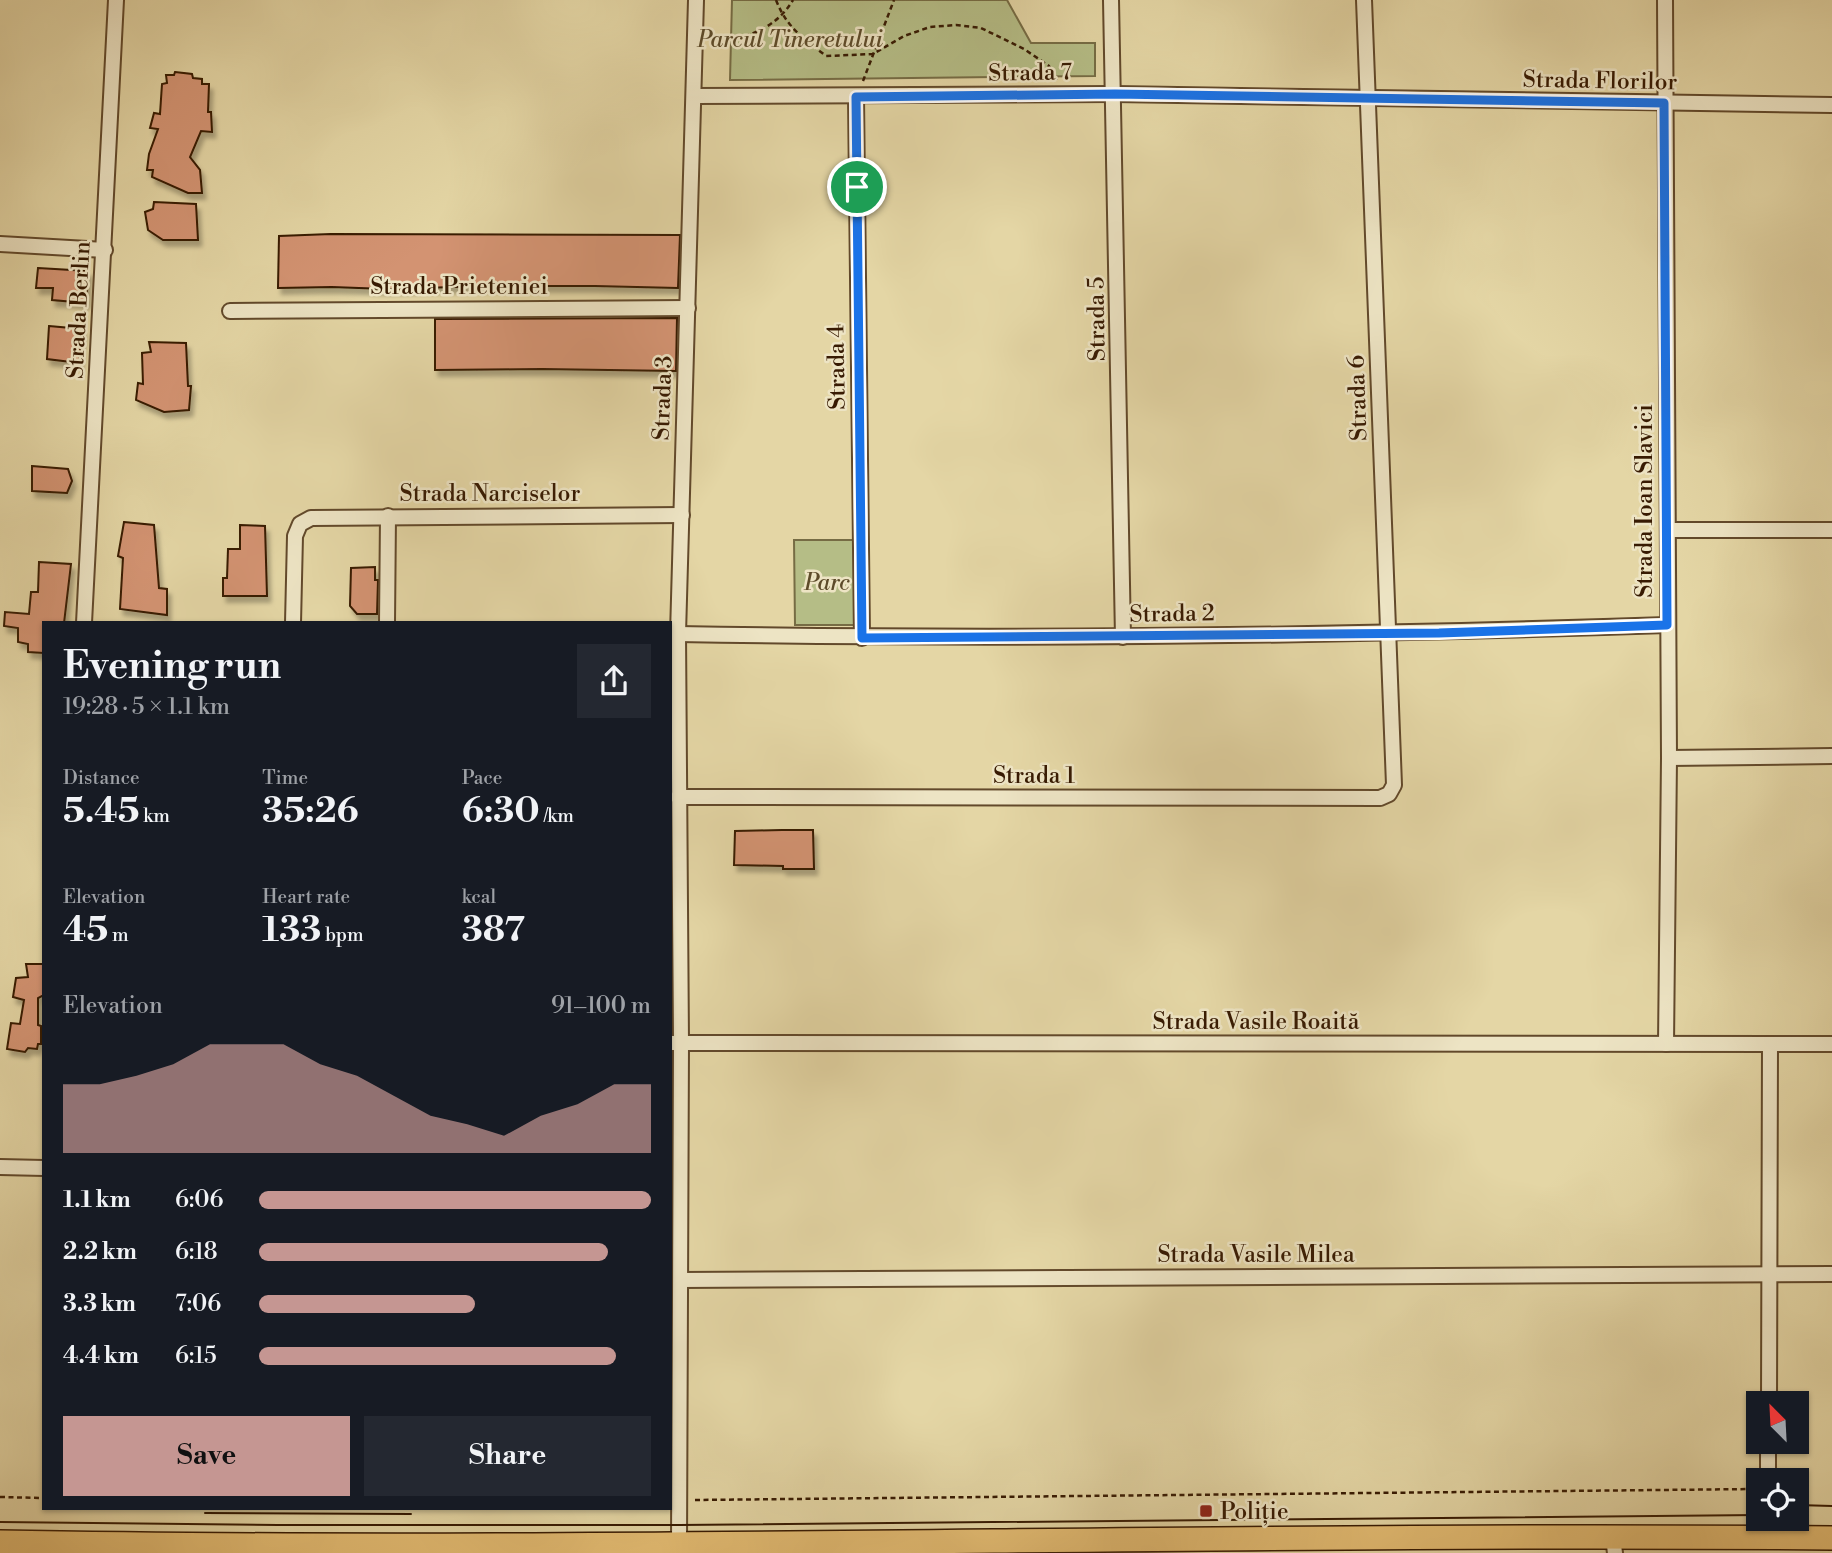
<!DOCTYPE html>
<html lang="en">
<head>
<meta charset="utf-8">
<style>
  body { margin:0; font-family:"Libre Bodoni",serif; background:#242831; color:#f1f3f6; height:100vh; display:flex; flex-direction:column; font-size:26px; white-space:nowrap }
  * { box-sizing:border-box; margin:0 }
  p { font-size:23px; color:#9ea1a6 }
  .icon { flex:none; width:38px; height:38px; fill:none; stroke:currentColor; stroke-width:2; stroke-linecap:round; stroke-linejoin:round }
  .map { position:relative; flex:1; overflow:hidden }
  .details { position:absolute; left:42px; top:621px; width:630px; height:889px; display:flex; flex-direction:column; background:#171b24; border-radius:0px; box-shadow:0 2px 5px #0004 }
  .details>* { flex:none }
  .needle { width:46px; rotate:336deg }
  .fabs { position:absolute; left:1746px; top:1391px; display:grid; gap:14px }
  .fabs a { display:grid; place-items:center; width:63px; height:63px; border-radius:0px; background:#171b24; box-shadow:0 2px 5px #0004; font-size:35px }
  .pin { position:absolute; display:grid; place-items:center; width:60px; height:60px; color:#fff; margin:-30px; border:4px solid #fff; border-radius:50%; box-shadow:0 2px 7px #0007 }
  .round { display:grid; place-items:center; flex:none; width:74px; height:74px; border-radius:0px; background:#242831 }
  .summary { display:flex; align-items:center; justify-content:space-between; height:119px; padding:0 21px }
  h1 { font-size:38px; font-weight:800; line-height:52px }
  .figures { display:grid; grid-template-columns:repeat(3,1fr); gap:10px; height:119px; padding:7px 21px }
  .figures div { display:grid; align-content:center }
  .figures b { font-size:35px; font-weight:800 }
  .figures small { font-size:19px; font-weight:400 }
  .figures p { font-size:19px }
  .chart { height:196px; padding:14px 21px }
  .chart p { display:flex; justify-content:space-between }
  .chart svg { width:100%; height:126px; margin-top:7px; fill:#c59692; opacity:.7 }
  .action { display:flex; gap:14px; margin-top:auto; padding:14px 21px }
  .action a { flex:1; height:80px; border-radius:0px; background:#c59692; color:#111; font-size:28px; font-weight:800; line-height:80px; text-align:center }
  .action a+a { background:#242831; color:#f1f3f6 }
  ul { padding:0 21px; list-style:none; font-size:23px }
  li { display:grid; grid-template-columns:112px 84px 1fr; align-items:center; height:52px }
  li i { height:18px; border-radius:9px; background:#c59692 }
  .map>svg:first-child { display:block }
  .green { fill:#b5bd86; stroke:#766c44; stroke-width:2 }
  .building { fill:#d39372; stroke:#371a02; stroke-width:2; filter:url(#shadow) }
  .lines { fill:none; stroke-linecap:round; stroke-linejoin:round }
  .minor-casing { stroke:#62492b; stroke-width:18 }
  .primary-casing { stroke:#371a02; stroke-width:26 }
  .path { stroke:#371a02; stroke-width:2.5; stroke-dasharray:5 3.5; stroke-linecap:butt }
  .minor { stroke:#ede4c4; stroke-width:14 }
  .primary { stroke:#e2bb72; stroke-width:23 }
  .tram { stroke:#371a02; stroke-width:2 }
  .route-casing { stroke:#fff; stroke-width:14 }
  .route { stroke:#1a73e8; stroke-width:9 }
  .poi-dot { fill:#8f2418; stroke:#ede4c4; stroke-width:2.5 }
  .labels { text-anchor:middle; stroke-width:5; stroke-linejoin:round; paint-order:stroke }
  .park-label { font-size:23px; font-style:italic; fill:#5d4b2a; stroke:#ede4c4 }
  .street-label { font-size:23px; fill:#371a02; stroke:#ede4c4 }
  .poi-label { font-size:23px; fill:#371a02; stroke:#ede4c4; text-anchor:start }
</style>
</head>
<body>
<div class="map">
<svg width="1832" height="1553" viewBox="0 0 1832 1553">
  <defs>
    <filter id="shadow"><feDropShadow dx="3.5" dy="6" stdDeviation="2" flood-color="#0004"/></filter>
  </defs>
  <rect width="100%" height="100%" fill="#e4d6a5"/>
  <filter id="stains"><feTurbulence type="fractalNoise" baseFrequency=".00286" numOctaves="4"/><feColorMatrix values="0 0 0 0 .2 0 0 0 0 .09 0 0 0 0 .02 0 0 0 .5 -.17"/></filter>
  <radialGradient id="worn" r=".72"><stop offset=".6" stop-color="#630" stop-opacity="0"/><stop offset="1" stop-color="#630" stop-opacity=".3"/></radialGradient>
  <!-- green -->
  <g class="green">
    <path d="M 732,0 L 1007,0 L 1031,43 L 1095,43 L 1095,76 L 730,80 Z"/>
    <path d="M 794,540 L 858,540 L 859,625 L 795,625 Z"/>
  </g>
  <!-- building -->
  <g class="building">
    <path d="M 175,72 L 192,74 L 193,78 L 202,79 L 202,84 L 209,84 L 208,112 L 211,112 L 212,132 L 201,131 L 190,157 L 200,170 L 202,193 L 188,193 L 152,177 L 153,170 L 147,170 L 149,154 L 158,129 L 150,128 L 154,113 L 160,114 L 162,84 L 167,83 L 166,75 L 174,75 Z"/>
    <path d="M 154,202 L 196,204 L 198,240 L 163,240 L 148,230 L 145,212 L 153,209 Z"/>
    <path d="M 331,234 L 680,235 L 678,288 L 595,286 L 489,286 L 386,289 L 332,287 L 278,288 L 279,236 Z"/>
    <path d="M 38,268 L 88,271 L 86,303 L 52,300 L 53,288 L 36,288 Z"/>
    <path d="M 677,318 L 676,371 L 542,369 L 435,370 L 435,319 Z"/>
    <path d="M 49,326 L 82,329 L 79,363 L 47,359 Z"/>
    <path d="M 149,342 L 186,343 L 188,386 L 191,386 L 189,410 L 164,412 L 136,400 L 138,383 L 143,384 L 142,353 L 151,352 Z"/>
    <path d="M 32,466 L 68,469 L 72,481 L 67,493 L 32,491 Z"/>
    <path d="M 124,522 L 154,525 L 159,588 L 167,589 L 167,615 L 120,609 L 123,558 L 118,556 Z"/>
    <path d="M 240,525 L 265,526 L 267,596 L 223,596 L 223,578 L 227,578 L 228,549 L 240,549 Z"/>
    <path d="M 39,562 L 71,564 L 64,623 L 44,623 L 44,653 L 28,652 L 28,644 L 18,642 L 18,628 L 4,626 L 5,612 L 29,614 L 31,592 L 38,592 Z"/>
    <path d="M 375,567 L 375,580 L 378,580 L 377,614 L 357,614 L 350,606 L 351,568 Z"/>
    <path d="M 782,830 L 813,830 L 814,869 L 783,869 L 783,866 L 734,865 L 735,831 Z"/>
    <path d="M 26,964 L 44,964 L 44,995 L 38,998 L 38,1025 L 41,1026 L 41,1044 L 38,1044 L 37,1049 L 28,1048 L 25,1052 L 7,1049 L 11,1023 L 20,1024 L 24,1000 L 13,997 L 16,978 L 28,977 Z"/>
  </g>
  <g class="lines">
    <defs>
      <g id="minor">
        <path d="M 1111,0 L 1123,637"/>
        <path d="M 1665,0 L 1669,758 L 1666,1044"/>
        <path d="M 694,96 L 1115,94 L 1832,105"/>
        <path d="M 856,97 L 862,638"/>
        <path d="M 0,244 L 105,250"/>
        <path d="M 230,311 L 688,308"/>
        <path d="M 1668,530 L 1832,530"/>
        <path d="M 84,623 L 116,0"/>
        <path d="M 293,623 L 295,536 L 300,524 L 311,518 L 682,515"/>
        <path d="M 387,623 L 388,516"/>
        <path d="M 678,634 C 1008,640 1338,636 1667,625"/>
        <path d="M 1669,758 L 1832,756"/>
        <path d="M 678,797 L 1380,798 L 1389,794 L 1394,785 L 1364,0"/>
        <path d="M 670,1043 L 1832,1044"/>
        <path d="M 0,1167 L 44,1168"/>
        <path d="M 681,1280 L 1832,1274"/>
        <path d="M 1769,1404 L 1770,1044"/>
        <path d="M 1768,1480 L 1768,1442"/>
        <path d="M 1768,1519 L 1768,1538"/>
        <path d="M 1613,1538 L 1615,1553"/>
        <path d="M 679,1546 L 681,1043 L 678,634 L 696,0"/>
      </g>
      <path id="primary" d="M 0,1542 C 611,1553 1221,1532 1832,1538"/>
    </defs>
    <!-- minor casing -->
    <use href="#minor" class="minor-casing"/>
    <!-- primary casing -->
    <use href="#primary" class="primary-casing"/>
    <!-- path -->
    <g class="path">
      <path d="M 776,0 C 787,28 803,38 826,56 L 873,54 L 904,36 L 930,27 L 956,25 L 981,28 L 1024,49 L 1049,66 L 1057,80"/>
      <path d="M 728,40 C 754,36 779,24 793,0"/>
      <path d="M 863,81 L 894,0"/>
      <path d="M 0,1497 L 44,1498"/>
      <path d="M 695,1500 L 1755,1489"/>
    </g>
    <!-- minor -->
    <use href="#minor" class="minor"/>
    <!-- primary -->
    <use href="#primary" class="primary"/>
    <!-- tram -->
    <g class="tram">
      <path d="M 1797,1505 L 1832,1506"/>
      <path d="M 205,1513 L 411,1514"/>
      <path d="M 0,1522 L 278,1525 L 679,1525 L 1759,1515"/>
    </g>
  </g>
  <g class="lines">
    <defs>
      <path id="route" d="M 1115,94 L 1664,103 L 1667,625 L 1439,633 L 862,638 L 856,97 Z"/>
    </defs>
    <!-- route casing -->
    <use href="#route" class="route-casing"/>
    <!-- route -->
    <use href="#route" class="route"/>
  </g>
  <!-- markers -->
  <rect class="poi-dot" x="1199" y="1504" width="14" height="14" rx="3.5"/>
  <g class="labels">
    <!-- park labels -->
    <g class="park-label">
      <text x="790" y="47">Parcul Tineretului</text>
      <text x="827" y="590">Parc</text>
    </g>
    <!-- street labels -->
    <g class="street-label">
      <text transform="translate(1030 72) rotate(-1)" y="8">Strada 7</text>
      <text transform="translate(1600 80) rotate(1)" y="8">Strada Florilor</text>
      <text x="459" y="294">Strada Prieteniei</text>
      <text transform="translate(78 310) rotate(-87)" y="8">Strada Berlin</text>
      <text transform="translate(1096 319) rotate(-91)" y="8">Strada 5</text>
      <text transform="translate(836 367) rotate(-91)" y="8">Strada 4</text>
      <text transform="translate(662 398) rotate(-88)" y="8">Strada 3</text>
      <text transform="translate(1357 398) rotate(-92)" y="8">Strada 6</text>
      <text x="490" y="501">Strada Narciselor</text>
      <text transform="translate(1644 501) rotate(-90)" y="8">Strada Ioan Slavici</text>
      <text transform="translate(1172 613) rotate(-1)" y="8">Strada 2</text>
      <text x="1034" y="783">Strada 1</text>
      <text x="1256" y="1029">Strada Vasile Roaită</text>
      <text x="1256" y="1262">Strada Vasile Milea</text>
    </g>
    <!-- poi labels -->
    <g class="poi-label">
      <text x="1220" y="1519">Poliție</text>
    </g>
  </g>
  <rect width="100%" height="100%" filter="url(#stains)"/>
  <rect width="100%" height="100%" fill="url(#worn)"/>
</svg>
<div class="fabs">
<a><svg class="needle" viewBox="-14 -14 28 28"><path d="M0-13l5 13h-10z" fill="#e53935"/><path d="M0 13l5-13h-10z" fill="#9ea1a6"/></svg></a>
<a><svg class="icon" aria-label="locate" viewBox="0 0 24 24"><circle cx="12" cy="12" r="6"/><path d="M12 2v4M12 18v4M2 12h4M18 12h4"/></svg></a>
</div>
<div class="pin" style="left:857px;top:187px;background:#1e9e55"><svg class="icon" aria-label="arrive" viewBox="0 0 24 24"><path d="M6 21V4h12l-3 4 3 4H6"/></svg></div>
<section class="details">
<div class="summary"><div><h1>Evening run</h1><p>19:28 · 5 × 1.1 km</p></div><a class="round"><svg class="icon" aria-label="share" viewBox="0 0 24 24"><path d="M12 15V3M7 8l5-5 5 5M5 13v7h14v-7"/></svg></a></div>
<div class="figures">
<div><p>Distance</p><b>5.45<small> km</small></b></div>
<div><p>Time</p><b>35:26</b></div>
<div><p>Pace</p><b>6:30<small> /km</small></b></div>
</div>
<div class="figures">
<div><p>Elevation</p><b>45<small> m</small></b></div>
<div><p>Heart rate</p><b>133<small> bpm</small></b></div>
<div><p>kcal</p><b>387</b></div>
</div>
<div class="chart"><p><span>Elevation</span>91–100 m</p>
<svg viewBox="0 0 160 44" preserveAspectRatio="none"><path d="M0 44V20L10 20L20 17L30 13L40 6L50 6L60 6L70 13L80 17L90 24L100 31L110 34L120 38L130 31L140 27L150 20L160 20V44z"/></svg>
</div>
<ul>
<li><b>1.1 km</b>6:06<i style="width:100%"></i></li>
<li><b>2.2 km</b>6:18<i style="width:89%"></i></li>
<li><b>3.3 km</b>7:06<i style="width:55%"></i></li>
<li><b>4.4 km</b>6:15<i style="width:91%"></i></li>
</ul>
<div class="action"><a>Save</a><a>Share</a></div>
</section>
</div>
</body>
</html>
